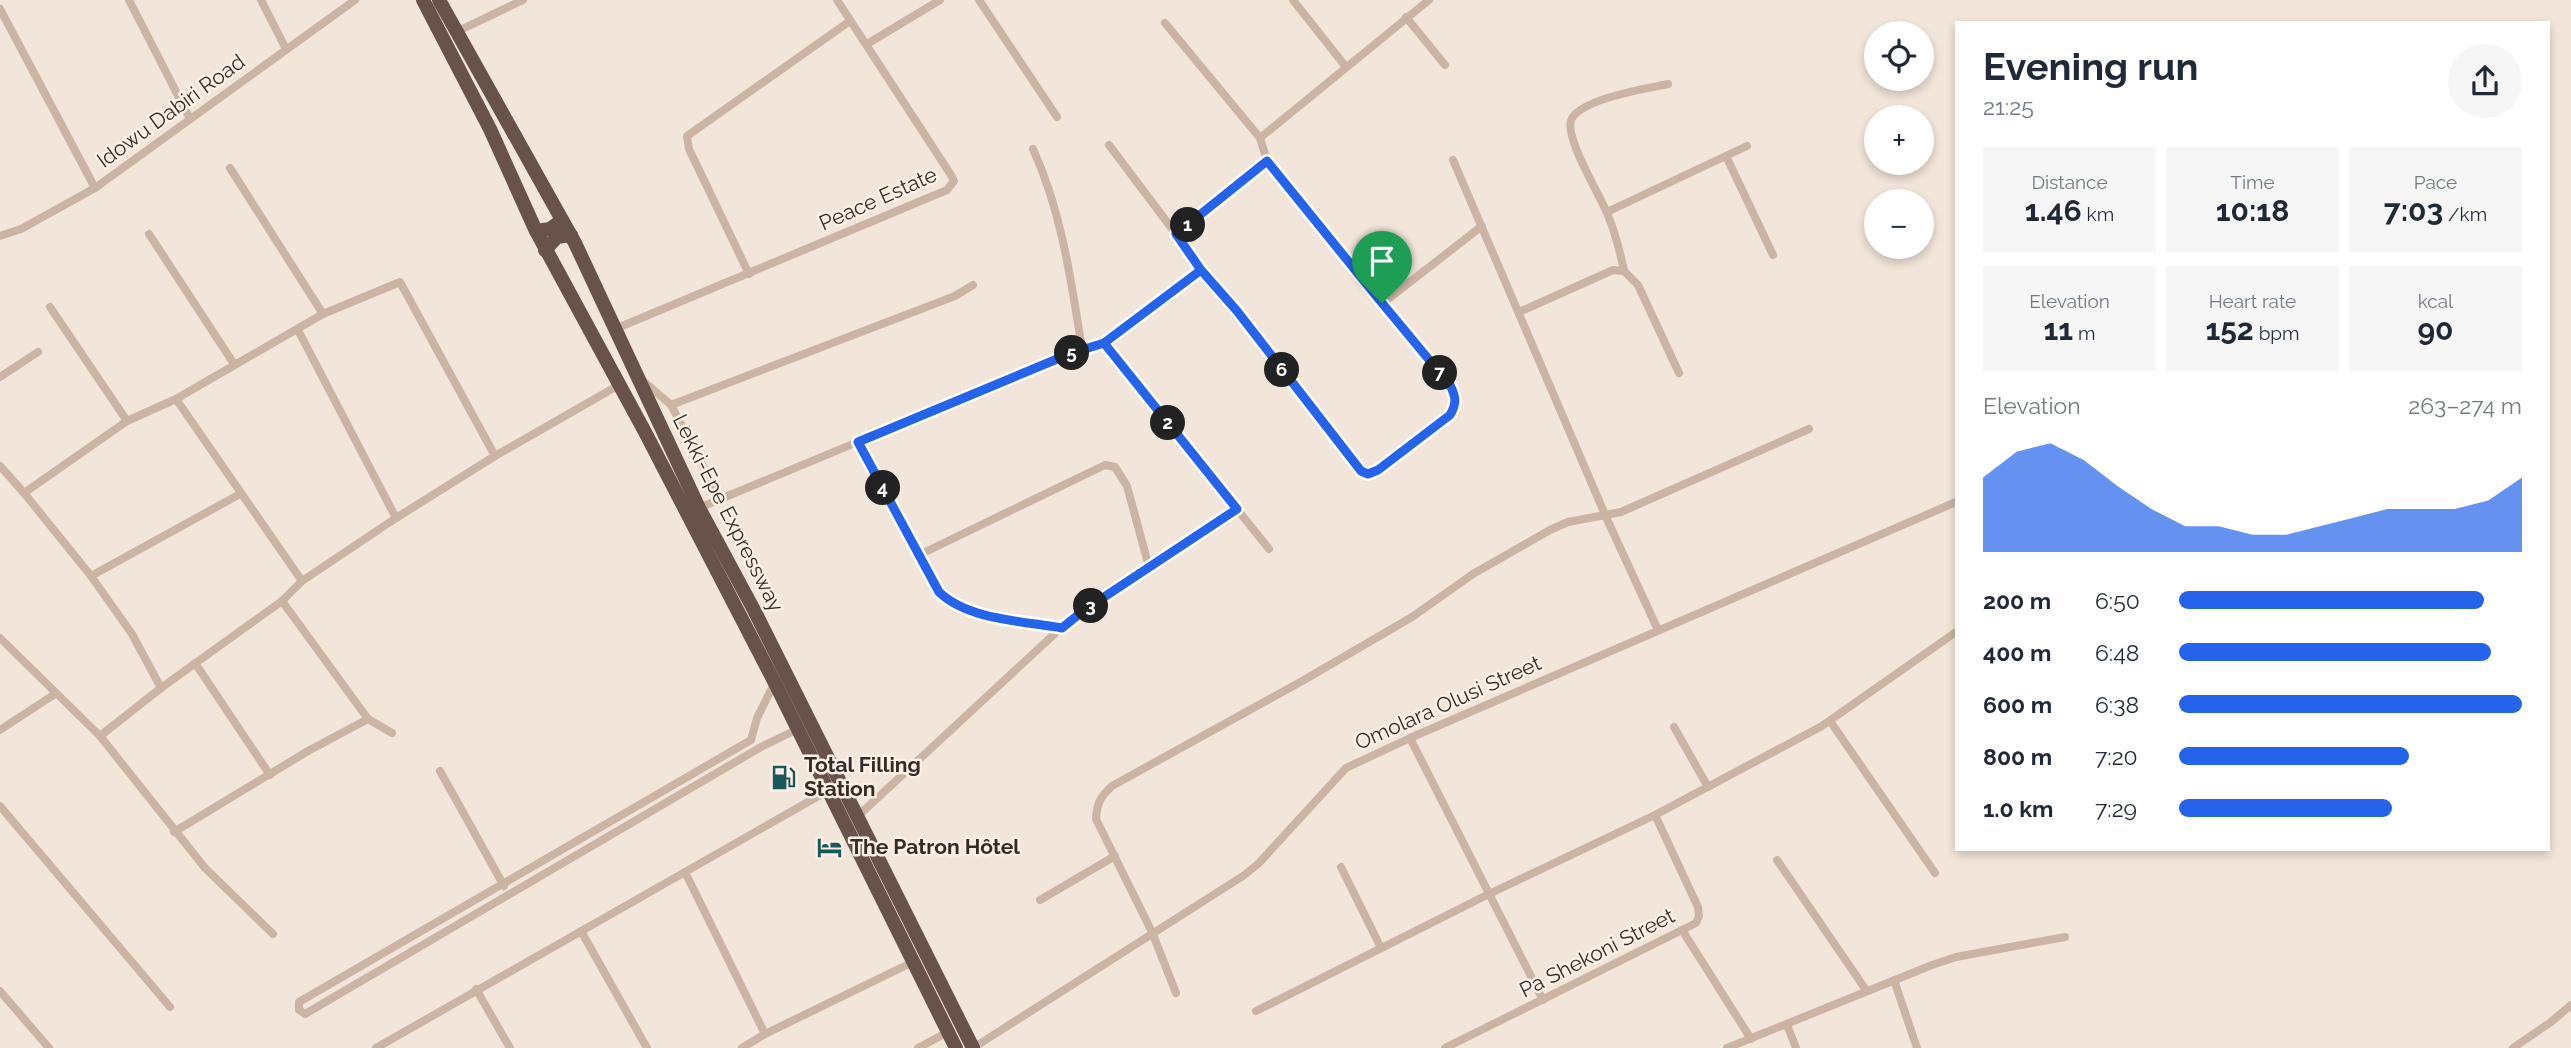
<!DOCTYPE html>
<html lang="en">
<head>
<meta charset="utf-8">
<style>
  body { margin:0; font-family:Raleway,sans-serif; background:#f6f6f7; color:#1f2937; height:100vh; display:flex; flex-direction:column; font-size:26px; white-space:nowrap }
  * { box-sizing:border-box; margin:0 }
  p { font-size:23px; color:#747a83 }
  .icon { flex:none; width:38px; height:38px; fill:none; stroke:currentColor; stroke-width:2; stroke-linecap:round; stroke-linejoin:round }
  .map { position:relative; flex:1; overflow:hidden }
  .side { position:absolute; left:1955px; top:21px; width:595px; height:830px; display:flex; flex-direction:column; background:#fff; border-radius:0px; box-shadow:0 4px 10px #0003 }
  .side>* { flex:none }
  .buttons { position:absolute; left:1864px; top:21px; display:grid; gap:14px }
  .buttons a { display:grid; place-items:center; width:70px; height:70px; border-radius:50%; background:#fff; box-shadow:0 4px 10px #0003; font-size:35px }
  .pin { position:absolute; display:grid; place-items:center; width:60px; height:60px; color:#fff; margin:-72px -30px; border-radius:50% 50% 50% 0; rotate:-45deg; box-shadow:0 0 7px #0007 }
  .pin .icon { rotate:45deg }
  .km { position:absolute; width:35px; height:35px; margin:-18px; border-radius:50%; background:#222; color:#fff; font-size:19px; line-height:35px; text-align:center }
  .round { display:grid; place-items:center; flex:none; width:74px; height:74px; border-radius:37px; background:#f6f6f7 }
  .overview { display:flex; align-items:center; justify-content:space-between; height:119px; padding:0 28px }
  h1 { font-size:38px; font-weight:700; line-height:52px }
  .metrics { display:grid; grid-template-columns:repeat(3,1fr); gap:10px; height:119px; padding:7px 28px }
  .metrics div { display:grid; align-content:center; border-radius:0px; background:#f6f6f7; text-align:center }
  .metrics b { font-size:30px; font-weight:700 }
  .metrics small { font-size:19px; font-weight:400 }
  .metrics p { font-size:19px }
  .chart { height:196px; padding:14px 28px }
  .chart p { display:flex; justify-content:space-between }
  .chart svg { width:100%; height:126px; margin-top:7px; fill:#2563eb; opacity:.7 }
  ul { padding:0 28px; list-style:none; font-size:23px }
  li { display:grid; grid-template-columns:112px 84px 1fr; align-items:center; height:52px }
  li i { height:18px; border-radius:9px; background:#2563eb }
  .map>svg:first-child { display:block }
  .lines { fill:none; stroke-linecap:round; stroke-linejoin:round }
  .minor { stroke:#cbb4a4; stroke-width:8 }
  .trunk { stroke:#68524a; stroke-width:14 }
  .route-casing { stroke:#fff; stroke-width:14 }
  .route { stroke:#2563eb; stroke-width:9 }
  .labels { text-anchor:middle; stroke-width:5; stroke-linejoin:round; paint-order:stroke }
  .street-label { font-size:21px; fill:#362b26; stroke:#faf0e5 }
  .poi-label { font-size:21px; font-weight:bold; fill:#362b26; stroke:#faf0e5; text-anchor:start }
</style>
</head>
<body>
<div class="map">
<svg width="2571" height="1048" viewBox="0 0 2571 1048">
  <rect width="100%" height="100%" fill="#f2e5d9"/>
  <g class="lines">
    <!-- minor -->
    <g class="minor">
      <path d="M 129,0 L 190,119"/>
      <path d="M 261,0 L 286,49"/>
      <path d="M 979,0 L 1057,117"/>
      <path d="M 1293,0 L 1346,67"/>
      <path d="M 0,9 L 95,188"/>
      <path d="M 1406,17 L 1445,65"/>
      <path d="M 1165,23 L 1260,138"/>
      <path d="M 456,32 L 523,0"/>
      <path d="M 867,44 L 940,0"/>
      <path d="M 1109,145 L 1176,234"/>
      <path d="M 1033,149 C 1062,213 1071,280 1082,349"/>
      <path d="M 1726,156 L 1773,255"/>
      <path d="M 1453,160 L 1606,517 L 1658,630"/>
      <path d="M 230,168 L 323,314"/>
      <path d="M 1607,212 L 1747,146"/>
      <path d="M 149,234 L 234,364"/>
      <path d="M 0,236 L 21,229 L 95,188 L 355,0"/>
      <path d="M 1201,270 L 1237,311 L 1361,471 L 1368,474 L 1378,470 L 1450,415 C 1457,403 1456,397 1450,385 L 1267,161"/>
      <path d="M 1624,271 C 1620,251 1615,232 1607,213 C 1600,195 1562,134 1572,118 C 1585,98 1645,89 1668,84"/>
      <path d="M 749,274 L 689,149 L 687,136 L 850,21"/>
      <path d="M 1383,303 L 1482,226"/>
      <path d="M 50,307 L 127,421"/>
      <path d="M 1519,312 L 1613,270 L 1624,271 L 1638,285 L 1679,373"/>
      <path d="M 615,329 L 947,190 L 954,181 L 951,175 L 837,0"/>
      <path d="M 298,330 L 396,518"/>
      <path d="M 1104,343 L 1269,549"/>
      <path d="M 0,377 L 38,352"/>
      <path d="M 643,381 L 671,405 L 955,296 L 973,285"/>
      <path d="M 176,399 L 302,581"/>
      <path d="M 671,405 L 720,499"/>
      <path d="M 858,442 L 939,592 C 968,620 1023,621 1062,627"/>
      <path d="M 0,466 L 24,493 L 91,576 L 132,634 L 161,688"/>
      <path d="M 24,493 L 127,421 L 176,399 L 323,314 L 400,282 L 495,456"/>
      <path d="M 699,508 L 1069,354 L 1104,343 L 1201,270 L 1176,234 L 1267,161 L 1260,138 L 1429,0"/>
      <path d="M 919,555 L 1105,465 L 1115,467 L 1127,486 L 1149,567"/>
      <path d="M 91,576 L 240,494"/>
      <path d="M 282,601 L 368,719 L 392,733"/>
      <path d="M 0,638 L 100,736 L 205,868 L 273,934"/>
      <path d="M 195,663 L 270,775"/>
      <path d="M 774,684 L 757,718 L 751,740 L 299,1002 L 299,1010 L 305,1014 L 761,747 L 798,729"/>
      <path d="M 1830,721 L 1935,873"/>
      <path d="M 1674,727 L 1708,787"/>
      <path d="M 0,730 L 55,694"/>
      <path d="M 100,736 L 161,688 L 282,601 L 302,581 L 396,518 L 495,456 L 619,385"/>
      <path d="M 1410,738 L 1543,1000"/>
      <path d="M 440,771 L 504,886"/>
      <path d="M 0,806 L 170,1007"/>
      <path d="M 858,816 L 1062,627 L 1237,509"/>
      <path d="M 174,832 L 308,751 L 368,719"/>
      <path d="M 1777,860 L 1866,990"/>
      <path d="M 1341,867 L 1381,948"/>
      <path d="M 685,872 L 765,1034"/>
      <path d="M 1040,900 L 1115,856"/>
      <path d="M 1682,930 L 1751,1039"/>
      <path d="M 581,931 L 647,1048"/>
      <path d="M 1894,980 L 1917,1048"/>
      <path d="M 476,989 L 510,1048"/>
      <path d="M 0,991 L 49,1048"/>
      <path d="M 1176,993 L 1152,932 L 1096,819 C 1097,803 1100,797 1112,786 L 1304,680 L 1412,617 L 1473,574 L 1550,530 L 1568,522 L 1621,512 L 1809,429"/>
      <path d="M 1256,1011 L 1489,894 L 1655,815 L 1822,726 L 1956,632"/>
      <path d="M 1787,1025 L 1796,1048"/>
      <path d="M 376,1048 L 829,790"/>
      <path d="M 742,1048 L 765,1034 L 913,962"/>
      <path d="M 918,1048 L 948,1032"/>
      <path d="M 973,1048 L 1243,876 L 1258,864 L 1346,768 L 1410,738 L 1956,502"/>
      <path d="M 1445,1048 L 1696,923 L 1699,916 L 1698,907 L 1655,815"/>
      <path d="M 1727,1048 L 1932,965 L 1956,957 L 2065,937"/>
      <path d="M 2513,1048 L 2551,1022 L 2571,1005"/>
    </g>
    <!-- trunk -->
    <g class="trunk">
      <path d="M 423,0 L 490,129 L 536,231 L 645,432 L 775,683 L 956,1048"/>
      <path d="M 439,0 L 575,243 L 699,508 L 754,610 L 973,1048"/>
      <path d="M 536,231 L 550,229 L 562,220"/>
      <path d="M 545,250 L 557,237 L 571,235"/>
    </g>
  </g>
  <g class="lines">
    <defs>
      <path id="route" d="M 1382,303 L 1267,161 L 1176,234 L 1201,270 L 1104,343 L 1237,509 L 1083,611 L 1062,628 C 1023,621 968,620 939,592 L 858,442 L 1069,354 L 1104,343 L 1201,270 L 1237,311 L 1361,471 L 1368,474 L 1378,470 L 1450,415 C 1457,403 1456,397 1450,385 L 1382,303"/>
    </defs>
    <!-- route casing -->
    <use href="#route" class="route-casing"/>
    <!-- route -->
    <use href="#route" class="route"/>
  </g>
  <!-- icons -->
  <defs>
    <symbol id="fuel-bare" viewBox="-9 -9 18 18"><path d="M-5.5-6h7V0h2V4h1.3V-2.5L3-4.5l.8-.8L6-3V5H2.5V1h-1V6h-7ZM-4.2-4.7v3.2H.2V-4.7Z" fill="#1a5759" stroke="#faf0e5" stroke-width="2.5" paint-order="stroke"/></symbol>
    <symbol id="hotel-bare" viewBox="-9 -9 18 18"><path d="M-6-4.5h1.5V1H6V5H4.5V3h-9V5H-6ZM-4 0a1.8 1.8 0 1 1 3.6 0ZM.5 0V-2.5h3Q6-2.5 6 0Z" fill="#1a5759" stroke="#faf0e5" stroke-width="2.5" paint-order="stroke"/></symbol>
  </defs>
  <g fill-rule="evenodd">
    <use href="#fuel-bare" x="766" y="760" width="35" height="35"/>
    <use href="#hotel-bare" x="812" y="830" width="35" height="35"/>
  </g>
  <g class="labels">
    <!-- street labels -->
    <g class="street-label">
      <text transform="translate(171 111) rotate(-36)" y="7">Idowu Dabiri Road</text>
      <text transform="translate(878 199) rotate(-24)" y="7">Peace Estate</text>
      <text transform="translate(728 513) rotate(63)" y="7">Lekki-Epe Expressway</text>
      <text transform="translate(1448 703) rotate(-24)" y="7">Omolara Olusi Street</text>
      <text transform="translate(1597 953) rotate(-27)" y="7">Pa Shekoni Street</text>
    </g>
    <!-- poi labels -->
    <g class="poi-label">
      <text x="804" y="772">Total Filling<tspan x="804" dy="24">Station</tspan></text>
      <text x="850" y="854">The Patron Hôtel</text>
    </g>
  </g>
</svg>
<div class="buttons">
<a><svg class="icon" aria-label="locate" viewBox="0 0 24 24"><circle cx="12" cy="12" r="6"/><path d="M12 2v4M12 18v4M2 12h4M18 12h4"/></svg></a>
<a>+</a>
<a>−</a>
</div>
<div class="pin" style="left:1382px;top:303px;background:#1e9e55"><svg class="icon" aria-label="arrive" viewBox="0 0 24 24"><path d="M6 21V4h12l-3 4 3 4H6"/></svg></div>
<b class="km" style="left:1188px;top:225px">1</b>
<b class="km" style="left:1168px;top:423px">2</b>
<b class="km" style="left:1091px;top:606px">3</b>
<b class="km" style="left:883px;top:488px">4</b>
<b class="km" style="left:1072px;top:353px">5</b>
<b class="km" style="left:1282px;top:370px">6</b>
<b class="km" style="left:1440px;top:373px">7</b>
<section class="side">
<div class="overview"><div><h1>Evening run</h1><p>21:25</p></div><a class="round"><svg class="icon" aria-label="share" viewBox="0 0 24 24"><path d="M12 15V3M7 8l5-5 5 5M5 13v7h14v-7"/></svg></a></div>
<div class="metrics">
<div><p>Distance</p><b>1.46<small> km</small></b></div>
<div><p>Time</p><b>10:18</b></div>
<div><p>Pace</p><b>7:03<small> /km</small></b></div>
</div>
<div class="metrics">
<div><p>Elevation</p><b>11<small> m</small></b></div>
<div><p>Heart rate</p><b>152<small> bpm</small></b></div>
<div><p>kcal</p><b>90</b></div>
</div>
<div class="chart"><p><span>Elevation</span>263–274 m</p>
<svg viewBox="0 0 160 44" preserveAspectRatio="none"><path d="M0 44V18L10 9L20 6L30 12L40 21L50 29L60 35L70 35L80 38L90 38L100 35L110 32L120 29L130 29L140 29L150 26L160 18V44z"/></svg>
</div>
<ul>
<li><b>200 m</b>6:50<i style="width:89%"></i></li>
<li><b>400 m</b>6:48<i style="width:91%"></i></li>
<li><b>600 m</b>6:38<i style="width:100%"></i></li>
<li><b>800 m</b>7:20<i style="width:67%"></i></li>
<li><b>1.0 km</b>7:29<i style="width:62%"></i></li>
</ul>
</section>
</div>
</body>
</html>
